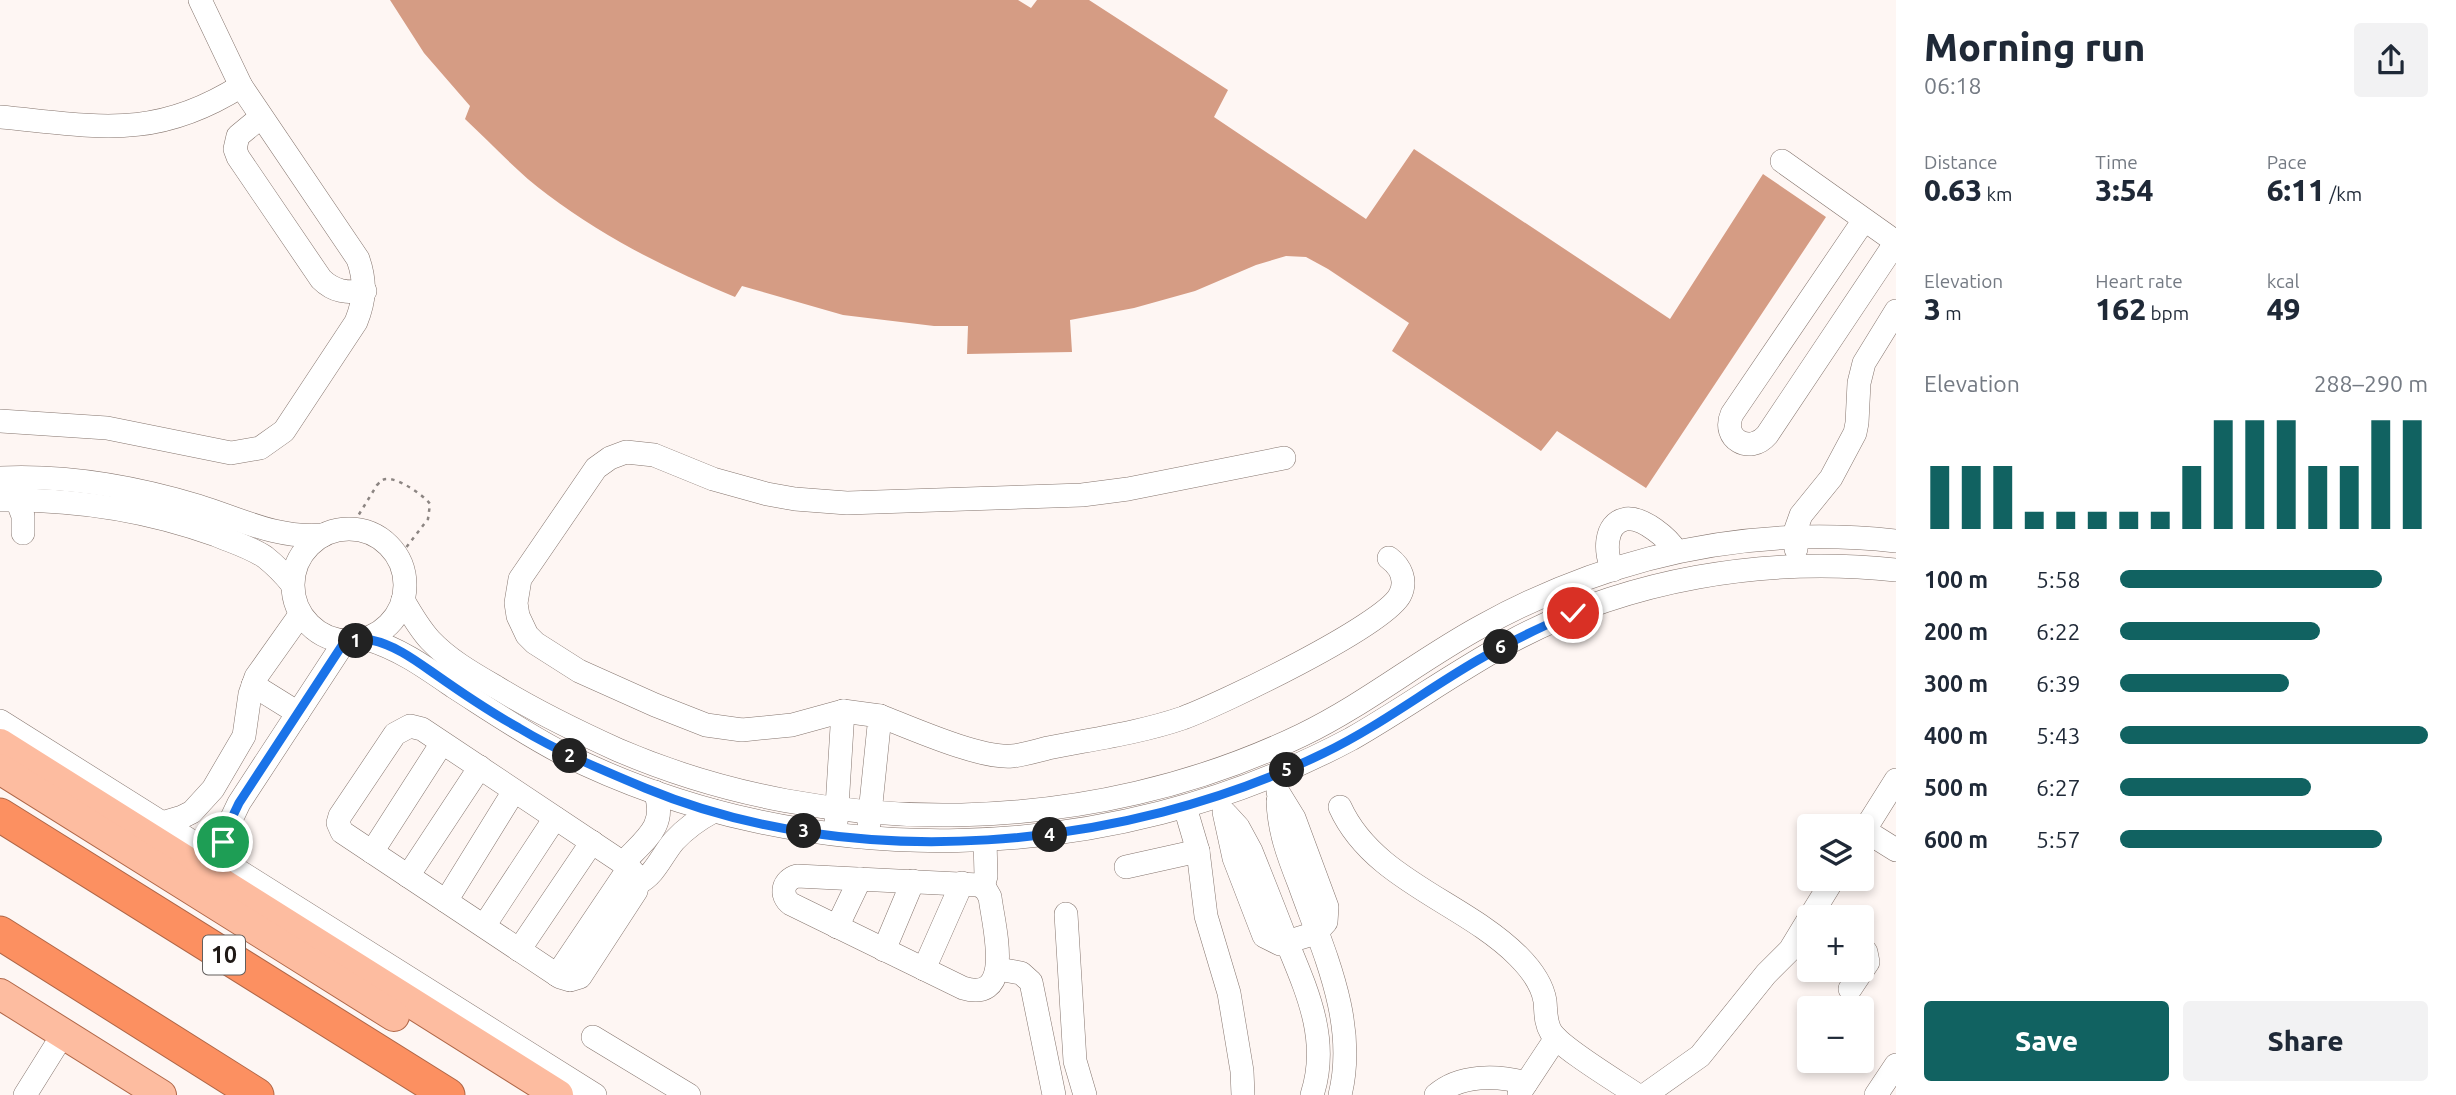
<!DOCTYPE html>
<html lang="en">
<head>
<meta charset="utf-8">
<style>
  body { margin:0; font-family:Ubuntu,sans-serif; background:#f2f2f3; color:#1f2937; height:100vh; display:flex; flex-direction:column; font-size:26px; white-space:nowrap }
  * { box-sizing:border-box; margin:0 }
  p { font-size:23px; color:#747a83 }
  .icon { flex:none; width:38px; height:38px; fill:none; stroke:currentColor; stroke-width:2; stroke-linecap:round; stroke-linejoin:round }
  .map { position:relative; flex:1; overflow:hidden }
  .side { display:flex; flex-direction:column; background:#fff; width:560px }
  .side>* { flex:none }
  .fabs { position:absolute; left:1797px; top:814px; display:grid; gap:14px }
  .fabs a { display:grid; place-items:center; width:77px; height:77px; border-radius:7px; background:#fff; box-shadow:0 4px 10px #0003; font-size:35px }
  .pin { position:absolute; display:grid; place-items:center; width:60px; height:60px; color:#fff; margin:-30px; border:4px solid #fff; border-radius:50%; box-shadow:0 2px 7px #0007 }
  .km { position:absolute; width:35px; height:35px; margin:-18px; border-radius:50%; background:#222; color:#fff; font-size:19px; line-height:35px; text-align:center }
  .round { display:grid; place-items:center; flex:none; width:74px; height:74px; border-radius:7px; background:#f2f2f3 }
  .summary { display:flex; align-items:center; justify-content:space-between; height:119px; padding:0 28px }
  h1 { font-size:38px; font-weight:800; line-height:52px }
  .stats { display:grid; grid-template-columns:repeat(3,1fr); gap:10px; height:119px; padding:7px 28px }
  .stats div { display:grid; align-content:center }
  .stats b { font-size:30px; font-weight:800 }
  .stats small { font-size:19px; font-weight:400 }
  .stats p { font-size:19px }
  .chart { height:196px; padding:14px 28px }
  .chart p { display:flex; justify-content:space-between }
  .chart svg { width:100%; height:126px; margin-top:7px; stroke:#116261; stroke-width:6 }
  .primary-button { display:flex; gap:14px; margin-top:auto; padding:14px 28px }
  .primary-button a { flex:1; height:80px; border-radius:7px; background:#116261; color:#fff; font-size:28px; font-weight:800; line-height:80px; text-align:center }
  .primary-button a+a { background:#f2f2f3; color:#1f2937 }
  ul { padding:0 28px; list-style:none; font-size:23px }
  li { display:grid; grid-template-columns:112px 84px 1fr; align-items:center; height:52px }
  li i { height:18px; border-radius:9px; background:#116261 }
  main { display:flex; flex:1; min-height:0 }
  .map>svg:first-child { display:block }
  .water { fill:#d59c84 }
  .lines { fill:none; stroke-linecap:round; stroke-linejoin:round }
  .minor-casing { stroke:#85756e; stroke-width:24 }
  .major-casing { stroke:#af6647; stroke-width:32 }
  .highway-casing { stroke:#af6647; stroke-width:35 }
  .path { stroke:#8c8582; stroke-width:2.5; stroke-dasharray:3.5 5; stroke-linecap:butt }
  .minor { stroke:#fff; stroke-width:23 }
  .major { stroke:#fdbca0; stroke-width:30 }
  .highway { stroke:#fc9061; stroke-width:33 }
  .route-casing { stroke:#fff; stroke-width:14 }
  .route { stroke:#1a73e8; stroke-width:9 }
  .labels { text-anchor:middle; stroke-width:5; stroke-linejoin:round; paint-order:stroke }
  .shield { fill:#fff; stroke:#625e5c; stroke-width:2 }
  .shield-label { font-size:23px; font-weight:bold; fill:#1f1916 }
</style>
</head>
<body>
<main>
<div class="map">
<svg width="1896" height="1095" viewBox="0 0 1896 1095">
  <rect width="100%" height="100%" fill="#fef6f3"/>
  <!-- water -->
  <path class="water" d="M 390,0 L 1018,0 L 1031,8 L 1037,0 L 1089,0 L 1228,90 L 1214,117 L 1366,219 L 1414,149 L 1670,319 L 1763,174 L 1826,217 L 1646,488 L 1557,431 L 1541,451 L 1392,351 L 1409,323 L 1328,269 L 1306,257 L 1286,256 L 1256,265 L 1195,291 L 1134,308 L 1070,320 L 1072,352 L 967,354 L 968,326 L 934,326 L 843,315 L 742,286 L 735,297 C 669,270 605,238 548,195 C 518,173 492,144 465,119 L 470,106 L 424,53 Z"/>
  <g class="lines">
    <defs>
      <g id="minor">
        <path d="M 0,117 C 96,126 154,141 241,86"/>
        <path d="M 261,117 L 238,136 L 235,149 L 238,157 L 321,279 C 334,292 347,293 365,291"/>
        <path d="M 1782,161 L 1896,242"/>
        <path d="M 1864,220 L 1732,414 C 1721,439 1750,455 1767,435 L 1896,242"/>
        <path d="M 0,421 L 107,428 L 231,453 L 260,448 L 284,431 L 356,322 C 365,300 366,282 358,259 L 241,86 L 200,0"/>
        <path d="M 0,478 C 65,475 135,487 198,506 C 240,519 277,539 323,535"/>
        <path d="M 0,500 C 73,499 147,510 216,535 C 233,542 250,547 265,557 C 275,565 284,574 292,584"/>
        <path d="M 17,500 L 23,516 L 23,533"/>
        <circle cx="349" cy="585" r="56"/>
        <path d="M 1796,549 L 1796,529 L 1801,515 L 1831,478 L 1855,433 L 1857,423 L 1859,383 L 1864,363 L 1896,311"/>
        <path d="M 1613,570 C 1605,555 1603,523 1626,519 C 1643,517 1668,538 1676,551"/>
        <path d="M 403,600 C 411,614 419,628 430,640 C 449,660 472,673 496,687 C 535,711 576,731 618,750 C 832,842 1093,836 1302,735 C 1366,704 1421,659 1482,626 C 1613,554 1749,525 1896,541"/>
        <path d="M 367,639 C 400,649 425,667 454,687 C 490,710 525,734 562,753 C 808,876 1109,868 1351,739 C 1405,708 1455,672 1510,642 C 1627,579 1764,556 1896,570"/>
        <path d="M 253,685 L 298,713"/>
        <path d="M 880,716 C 911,728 980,759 1012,756 C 1024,755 1036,751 1048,748 C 1093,739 1139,733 1183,718 C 1221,704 1384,626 1400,595 C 1407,581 1401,567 1389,558"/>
        <path d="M 0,721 L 595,1095"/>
        <path d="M 410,726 L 422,729 L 623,863 C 634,871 640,877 636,891 L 580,977 L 570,980 L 560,977 L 342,832 L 338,823 L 340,816 L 395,734 Z"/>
        <path d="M 1278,801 C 1279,831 1288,855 1299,883 C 1323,951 1358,1022 1340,1095"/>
        <path d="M 1185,807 L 1198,851 L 1206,916 L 1229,993 L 1242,1071 L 1243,1095"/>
        <path d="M 1340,807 C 1373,880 1464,902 1518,956 C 1530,968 1542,983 1545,1001 C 1546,1011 1545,1022 1551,1032 C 1561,1048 1618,1082 1637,1095"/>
        <path d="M 1224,812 L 1234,858 L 1264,936 L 1280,944 L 1316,933 L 1326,922 L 1327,907 L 1294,818 L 1278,792"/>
        <path d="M 1227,815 L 1238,827 L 1251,851 C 1263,881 1275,911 1286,940 C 1307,991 1330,1040 1312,1095"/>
        <path d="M 162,823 L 182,817 L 192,812 L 213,789 L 244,736 L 250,694 L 256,677 L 300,615"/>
        <path d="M 836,823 L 843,711"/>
        <path d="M 869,823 L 880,716 L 843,711 L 792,725 L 742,730 L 706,725 L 655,705 L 579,671 L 535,643 L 527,635 L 518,616 L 516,603 L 520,579 L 596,468 L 610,458 L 626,452 L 654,455 L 713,479 L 767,494 L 795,499 L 847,503 L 1082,495 L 1128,489 L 1284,458"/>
        <path d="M 1864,830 L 1896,850"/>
        <path d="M 1862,834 L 1896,780"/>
        <path d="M 372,852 L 442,743"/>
        <path d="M 221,860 L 228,826 L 239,803 L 345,641"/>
        <path d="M 623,863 C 644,840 668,826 655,792"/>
        <path d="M 1126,867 L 1198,851"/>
        <path d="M 408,876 L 480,767"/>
        <path d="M 797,876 L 979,885 L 986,890 L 990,897 C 993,924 1016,1004 963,988 L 791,904 C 779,895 783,880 797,876 Z"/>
        <path d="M 638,883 C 655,875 662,855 674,841 C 685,829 699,819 714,811"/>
        <path d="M 983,887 L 986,876 L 985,840"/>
        <path d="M 446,901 L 514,791"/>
        <path d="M 1066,914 L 1075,1061 L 1085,1095"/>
        <path d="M 1810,917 L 1834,878"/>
        <path d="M 484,926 L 555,818"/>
        <path d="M 837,927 L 860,879"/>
        <path d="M 519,950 L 592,842"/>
        <path d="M 884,950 L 913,881"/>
        <path d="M 924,969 L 962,883"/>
        <path d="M 998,969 L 1021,973 L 1031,982 L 1054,1095"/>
        <path d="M 557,975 L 629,868"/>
        <path d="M 1850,989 L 1868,962 L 1866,952 L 1862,947"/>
        <path d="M 593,1037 L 689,1095"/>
        <path d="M 1519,1094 L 1556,1038"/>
        <path d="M 25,1095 L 55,1047"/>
        <path d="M 1436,1095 C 1460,1074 1498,1075 1526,1083"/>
        <path d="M 1645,1095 L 1700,1056 L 1766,974 L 1790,950 L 1810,917"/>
        <path d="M 1876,1095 L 1896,1065"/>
      </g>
      <g id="major">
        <path d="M 0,744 L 558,1095"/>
        <path d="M 0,769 L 394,1016"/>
        <path d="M 0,994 L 161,1095"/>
      </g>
      <g id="highway">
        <path d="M 0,815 L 448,1095"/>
        <path d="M 0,933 L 257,1095"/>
      </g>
    </defs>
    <!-- minor casing -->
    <use href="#minor" class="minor-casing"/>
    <!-- major casing -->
    <use href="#major" class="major-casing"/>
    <!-- highway casing -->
    <use href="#highway" class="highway-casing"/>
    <!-- path -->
    <path class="path" d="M 350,529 L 377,485 C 381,481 382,479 387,479 C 398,478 424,495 430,504 L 428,519 L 398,558"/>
    <!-- minor -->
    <use href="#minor" class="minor"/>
    <!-- major -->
    <use href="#major" class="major"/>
    <!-- highway -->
    <use href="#highway" class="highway"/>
  </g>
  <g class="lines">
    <defs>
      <path id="route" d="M 223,842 L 228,826 L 239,803 L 345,641 C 353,641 363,638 371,640 C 395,645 415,660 435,674 C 462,693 490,712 519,728 C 559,752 602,770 645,788 C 854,875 1123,851 1324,753 C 1378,727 1426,690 1478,660 C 1509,642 1541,627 1573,613"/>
    </defs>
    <!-- route casing -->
    <use href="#route" class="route-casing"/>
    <!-- route -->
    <use href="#route" class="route"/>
  </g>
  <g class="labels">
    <!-- shield labels -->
    <rect class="shield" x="203" y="935.5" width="42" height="39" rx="5"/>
    <g class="shield-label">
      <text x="224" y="963">10</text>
    </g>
  </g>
</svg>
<div class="fabs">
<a><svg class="icon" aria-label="layers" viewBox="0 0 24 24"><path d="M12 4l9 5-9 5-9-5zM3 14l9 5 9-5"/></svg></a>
<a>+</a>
<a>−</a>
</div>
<div class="pin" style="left:223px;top:842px;background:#1e9e55"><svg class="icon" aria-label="arrive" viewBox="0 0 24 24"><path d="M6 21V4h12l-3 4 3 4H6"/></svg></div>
<div class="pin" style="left:1573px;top:613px;background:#d93025"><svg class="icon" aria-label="check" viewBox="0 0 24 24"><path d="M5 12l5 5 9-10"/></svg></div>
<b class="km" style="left:356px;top:641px">1</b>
<b class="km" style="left:570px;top:756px">2</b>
<b class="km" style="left:804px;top:831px">3</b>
<b class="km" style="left:1050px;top:835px">4</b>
<b class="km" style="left:1287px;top:770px">5</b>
<b class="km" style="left:1501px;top:647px">6</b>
</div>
<section class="side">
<div class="summary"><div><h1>Morning run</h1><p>06:18</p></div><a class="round"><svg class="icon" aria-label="share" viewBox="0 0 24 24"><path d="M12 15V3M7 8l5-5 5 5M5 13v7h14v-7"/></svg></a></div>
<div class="stats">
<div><p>Distance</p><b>0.63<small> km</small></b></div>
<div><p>Time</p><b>3:54</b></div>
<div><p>Pace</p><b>6:11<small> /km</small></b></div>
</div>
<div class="stats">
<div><p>Elevation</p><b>3<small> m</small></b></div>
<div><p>Heart rate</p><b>162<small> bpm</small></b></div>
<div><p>kcal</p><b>49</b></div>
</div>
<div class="chart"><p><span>Elevation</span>288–290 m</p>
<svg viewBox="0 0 160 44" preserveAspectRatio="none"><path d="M5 44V22M15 44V22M25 44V22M35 44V38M45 44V38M55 44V38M65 44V38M75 44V38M85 44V22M95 44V6M105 44V6M115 44V6M125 44V22M135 44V22M145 44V6M155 44V6"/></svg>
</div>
<ul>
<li><b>100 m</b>5:58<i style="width:85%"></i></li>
<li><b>200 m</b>6:22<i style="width:65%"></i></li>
<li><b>300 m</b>6:39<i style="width:55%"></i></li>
<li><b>400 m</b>5:43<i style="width:100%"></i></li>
<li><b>500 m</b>6:27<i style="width:62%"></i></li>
<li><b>600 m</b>5:57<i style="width:85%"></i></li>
</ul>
<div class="primary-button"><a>Save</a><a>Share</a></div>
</section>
</main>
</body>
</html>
